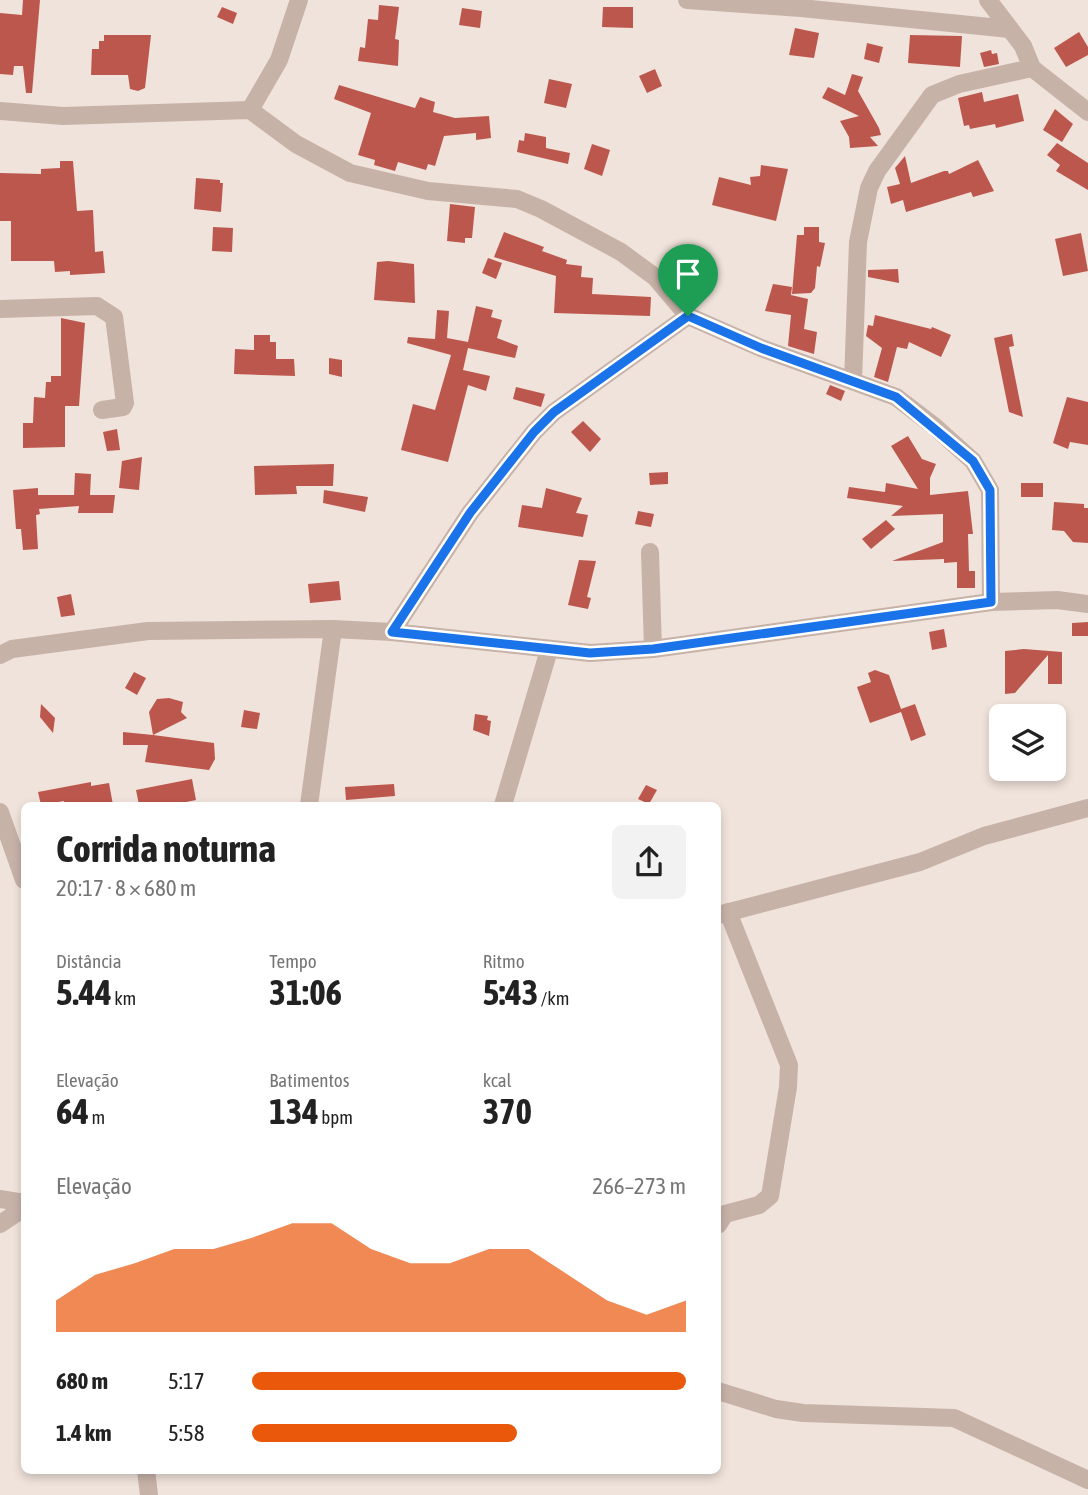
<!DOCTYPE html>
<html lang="pt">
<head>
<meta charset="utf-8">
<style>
  body { margin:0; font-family:"Asap Condensed",sans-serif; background:#f2f2f2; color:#222; height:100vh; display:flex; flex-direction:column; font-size:26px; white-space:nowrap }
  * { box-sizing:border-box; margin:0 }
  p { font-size:23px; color:#767676 }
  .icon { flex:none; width:38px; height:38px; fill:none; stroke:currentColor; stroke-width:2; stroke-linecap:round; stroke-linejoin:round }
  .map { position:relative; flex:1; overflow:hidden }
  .panel { position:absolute; left:21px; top:802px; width:700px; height:672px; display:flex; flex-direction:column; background:#fff; border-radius:10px; box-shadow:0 4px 10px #0003 }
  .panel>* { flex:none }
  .buttons { position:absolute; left:989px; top:704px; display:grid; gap:14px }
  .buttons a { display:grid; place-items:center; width:77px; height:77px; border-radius:10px; background:#fff; box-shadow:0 4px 10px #0003; font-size:35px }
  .pin { position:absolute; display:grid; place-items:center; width:60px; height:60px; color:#fff; margin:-72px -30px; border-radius:50% 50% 50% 0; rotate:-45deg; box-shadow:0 0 7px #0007 }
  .pin .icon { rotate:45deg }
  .round { display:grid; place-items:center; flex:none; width:74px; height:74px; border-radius:10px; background:#f2f2f2 }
  .headline { display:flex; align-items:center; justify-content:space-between; height:119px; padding:0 35px }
  h1 { font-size:38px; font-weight:700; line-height:52px }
  .metrics { display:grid; grid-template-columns:repeat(3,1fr); gap:10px; height:119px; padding:7px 35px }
  .metrics div { display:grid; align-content:center }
  .metrics b { font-size:35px; font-weight:700 }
  .metrics small { font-size:19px; font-weight:400 }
  .metrics p { font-size:19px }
  .chart { height:196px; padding:14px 35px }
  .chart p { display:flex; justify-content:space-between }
  .chart svg { width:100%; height:126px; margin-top:7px; fill:#ea580c; opacity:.7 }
  ul { padding:0 35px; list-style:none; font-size:23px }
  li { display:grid; grid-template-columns:112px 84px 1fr; align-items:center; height:52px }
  li i { height:18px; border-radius:9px; background:#ea580c }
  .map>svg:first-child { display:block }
  .building { fill:#bc574d }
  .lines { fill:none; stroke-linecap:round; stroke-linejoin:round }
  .minor { stroke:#c7b2a8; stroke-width:18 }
  .route-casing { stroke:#fff; stroke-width:14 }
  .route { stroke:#1a73e8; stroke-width:9 }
</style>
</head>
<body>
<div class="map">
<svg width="1088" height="1495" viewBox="0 0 1088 1495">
  <rect width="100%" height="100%" fill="#f0e3db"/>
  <!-- building -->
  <g class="building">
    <path d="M 23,0 L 40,0 L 32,93 L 26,93 L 23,66 L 14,66 L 13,75 L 0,74 L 0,13 L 22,15 Z"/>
    <path d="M 379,5 L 399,7 L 395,39 L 399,40 L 398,66 L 358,61 L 360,47 L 365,48 L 368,19 L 378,20 Z"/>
    <path d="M 222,7 L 237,13 L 233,24 L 217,17 Z"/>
    <path d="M 603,7 L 633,7 L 633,28 L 602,27 Z"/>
    <path d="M 462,8 L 482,11 L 480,28 L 459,25 Z"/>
    <path d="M 795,28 L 819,33 L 814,58 L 789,55 Z"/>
    <path d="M 1079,32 L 1088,47 L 1088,55 L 1066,67 L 1054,48 Z"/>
    <path d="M 104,35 L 151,35 L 145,88 L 138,91 L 130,89 L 128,75 L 91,75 L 92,49 L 99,49 L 99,41 L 104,41 Z"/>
    <path d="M 910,35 L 962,36 L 960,67 L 908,63 Z"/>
    <path d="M 867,43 L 883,47 L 879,63 L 864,59 Z"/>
    <path d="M 991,50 L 992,54 L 997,53 L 999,64 L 984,67 L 980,53 Z"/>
    <path d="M 655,69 L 662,86 L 647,93 L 639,76 Z"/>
    <path d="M 852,74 L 863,77 L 858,91 L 879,128 L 881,135 L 870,137 L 878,146 L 850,148 L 849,137 L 840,121 L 859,116 L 822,98 L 828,87 L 845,95 Z"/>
    <path d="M 549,79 L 572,84 L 566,108 L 544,103 Z"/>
    <path d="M 339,85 L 415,108 L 420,97 L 435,102 L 433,112 L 455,118 L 489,116 L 491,138 L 476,140 L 476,133 L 444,136 L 435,166 L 428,164 L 426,170 L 398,162 L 395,171 L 374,165 L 375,160 L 358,155 L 371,113 L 334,99 Z"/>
    <path d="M 982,92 L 984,102 L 1018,94 L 1024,121 L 996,128 L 995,124 L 970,129 L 969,125 L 964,126 L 958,98 Z"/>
    <path d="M 1055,109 L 1073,124 L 1062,142 L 1043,130 Z"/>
    <path d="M 525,133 L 546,137 L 546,148 L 570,153 L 568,164 L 517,152 L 519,140 L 524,141 Z"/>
    <path d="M 1057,143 L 1088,163 L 1088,190 L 1056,171 L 1060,165 L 1047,155 Z"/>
    <path d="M 592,144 L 610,150 L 602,176 L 584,169 Z"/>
    <path d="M 905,156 L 911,183 L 944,171 L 948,171 L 949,174 L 978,160 L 994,191 L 973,197 L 971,192 L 906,212 L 903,200 L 891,204 L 887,187 L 900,184 L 895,168 Z"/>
    <path d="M 60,161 L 73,161 L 77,211 L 93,210 L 95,252 L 103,251 L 105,273 L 70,275 L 70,271 L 55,272 L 54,261 L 11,261 L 11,221 L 0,221 L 0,173 L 41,174 L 41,169 L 60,168 Z"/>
    <path d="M 761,165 L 788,169 L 776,221 L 712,205 L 719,177 L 751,185 L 750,177 L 760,176 Z"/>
    <path d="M 196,178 L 220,180 L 220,183 L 223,183 L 221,212 L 194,209 Z"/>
    <path d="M 450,204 L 475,207 L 472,238 L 465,238 L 465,243 L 447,241 Z"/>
    <path d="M 213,227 L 233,228 L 232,252 L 212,251 Z"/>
    <path d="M 804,227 L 819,227 L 819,242 L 825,243 L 820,267 L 817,266 L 815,288 L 811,293 L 792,294 L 797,235 L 804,235 Z"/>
    <path d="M 504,232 L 544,247 L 542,251 L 567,260 L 566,264 L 582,266 L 581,277 L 593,278 L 592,294 L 651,297 L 650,316 L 554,313 L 556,276 L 494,257 Z"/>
    <path d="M 1081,233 L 1088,271 L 1063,276 L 1055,239 Z"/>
    <path d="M 488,258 L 502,263 L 496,279 L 482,273 Z"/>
    <path d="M 388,261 L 414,264 L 415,303 L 374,300 L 377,262 Z"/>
    <path d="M 898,269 L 899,283 L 868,277 L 868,270 Z"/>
    <path d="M 773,284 L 792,287 L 791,295 L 808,299 L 804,329 L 817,332 L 814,354 L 788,346 L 791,315 L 765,311 Z"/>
    <path d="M 476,306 L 493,310 L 491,317 L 502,320 L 497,338 L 518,346 L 515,358 L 468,348 L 463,370 L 490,376 L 486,391 L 468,385 L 448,462 L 401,450 L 413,404 L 435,410 L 451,355 L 407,343 L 408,337 L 435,339 L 437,310 L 449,311 L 447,338 L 468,342 Z"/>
    <path d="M 875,315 L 931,329 L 932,327 L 951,335 L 941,357 L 909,342 L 907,349 L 897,347 L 888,382 L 874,377 L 882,348 L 866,336 L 868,325 L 873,326 Z"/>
    <path d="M 61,318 L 85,323 L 79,406 L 65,406 L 65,447 L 23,448 L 23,423 L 33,423 L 34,397 L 45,398 L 46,382 L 51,382 L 51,376 L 61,376 Z"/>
    <path d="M 1012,334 L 1014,346 L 1009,347 L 1023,417 L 1009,412 L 994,338 Z"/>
    <path d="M 254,335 L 270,335 L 270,342 L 276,342 L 276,359 L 294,359 L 295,376 L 234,374 L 235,349 L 254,350 Z"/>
    <path d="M 329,358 L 342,360 L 342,377 L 329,374 Z"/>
    <path d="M 830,385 L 845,391 L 841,401 L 826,394 Z"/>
    <path d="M 516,387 L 545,394 L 541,407 L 513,399 Z"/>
    <path d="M 1067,397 L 1088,402 L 1088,445 L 1070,442 L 1068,449 L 1053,443 Z"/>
    <path d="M 583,421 L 601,439 L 590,452 L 571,432 Z"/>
    <path d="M 117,429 L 120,450 L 107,451 L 103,432 Z"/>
    <path d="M 908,436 L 922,459 L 936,464 L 930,478 L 930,495 L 968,491 L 973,534 L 968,534 L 969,571 L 975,571 L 975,588 L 957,588 L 957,562 L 944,563 L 944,559 L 892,561 L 943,542 L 943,514 L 891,516 L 903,506 L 847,498 L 849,487 L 885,492 L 886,483 L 918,489 L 891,446 Z"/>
    <path d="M 142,457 L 139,490 L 119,488 L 122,461 Z"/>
    <path d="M 334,464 L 333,486 L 296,486 L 297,494 L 255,495 L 254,466 Z"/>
    <path d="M 668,472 L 668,484 L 650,485 L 649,473 Z"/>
    <path d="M 75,473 L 91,474 L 90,495 L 115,495 L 113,513 L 78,513 L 79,506 L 39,509 L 40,514 L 36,515 L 38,549 L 23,550 L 21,529 L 16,529 L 13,490 L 38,488 L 38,495 L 74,495 Z"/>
    <rect x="1021" y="483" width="22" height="14"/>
    <path d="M 546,488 L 582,498 L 576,513 L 588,515 L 583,537 L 518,527 L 522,505 L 542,508 Z"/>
    <path d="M 324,490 L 368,497 L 365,512 L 323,503 Z"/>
    <path d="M 1054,502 L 1084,504 L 1084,508 L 1088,508 L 1088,543 L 1073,542 L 1064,531 L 1052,530 Z"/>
    <path d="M 638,511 L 654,514 L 651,527 L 635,524 Z"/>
    <path d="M 886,520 L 895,529 L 871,549 L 862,539 Z"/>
    <path d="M 579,560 L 596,561 L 587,597 L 591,598 L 588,609 L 568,605 Z"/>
    <path d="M 339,581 L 341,600 L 310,603 L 308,584 Z"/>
    <path d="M 71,594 L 75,615 L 61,617 L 57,597 Z"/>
    <path d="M 1088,622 L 1088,636 L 1072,636 L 1072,623 Z"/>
    <path d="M 944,629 L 947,647 L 932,650 L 929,632 Z"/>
    <path d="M 1024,649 L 1062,652 L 1062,684 L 1048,684 L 1048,655 L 1015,693 L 1005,694 L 1005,651 Z"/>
    <path d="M 875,670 L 889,675 L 901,709 L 915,704 L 926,735 L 911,741 L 901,712 L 870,723 L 857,687 L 871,682 L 868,673 Z"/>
    <path d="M 134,672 L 146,678 L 137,695 L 125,688 Z"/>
    <path d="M 169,698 L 183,702 L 181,712 L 187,718 L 153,735 L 214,743 L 215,759 L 209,770 L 145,762 L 148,745 L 123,745 L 123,732 L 153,735 L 149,712 L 157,699 Z"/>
    <path d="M 41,704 L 55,718 L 53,733 L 40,717 Z"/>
    <path d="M 244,710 L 260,713 L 257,729 L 241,727 Z"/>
    <path d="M 475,714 L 488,716 L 487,720 L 491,721 L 489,736 L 473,730 Z"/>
    <path d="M 192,779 L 196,800 L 172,805 L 139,805 L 136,790 Z"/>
    <path d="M 91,782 L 91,786 L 109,783 L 113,805 L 64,805 L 64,801 L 41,805 L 38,792 Z"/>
    <path d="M 394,784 L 395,796 L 346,800 L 345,787 Z"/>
    <path d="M 646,785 L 657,790 L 649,804 L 638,799 Z"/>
  </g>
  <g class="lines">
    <!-- minor -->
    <g class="minor">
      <path d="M 687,0 L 801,8 L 1010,29"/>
      <path d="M 988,0 L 1023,46 L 1032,68 L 1088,112"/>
      <path d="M 250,110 L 279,60 L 299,0"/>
      <path d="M 0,111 L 63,116 L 250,110 L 296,144 L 350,173 L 428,191 L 517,199 L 541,209 L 621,252 L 655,277 L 688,316 L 761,348 L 896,397 L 934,426 L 973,461 L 990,490 L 991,602"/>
      <path d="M 0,309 L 97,306 L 114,317 L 125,403 L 123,407 L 102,410"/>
      <path d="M 853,381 L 858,242 L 869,188 L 877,171 L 932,95 L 959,84 L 1032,68"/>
      <path d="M 650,552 L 653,649"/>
      <path d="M 392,632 L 470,513 L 534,432 L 554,412 L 688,316"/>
      <path d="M 0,655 L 12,649 L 148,631 L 333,629 L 392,632 L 590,653 L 653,649 L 991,602 L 1057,600 L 1088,604"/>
      <path d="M 309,805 L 333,629"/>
      <path d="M 503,805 L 549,650"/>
      <path d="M 0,812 L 24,880"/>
      <path d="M 718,915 L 920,862 L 984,836 L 1088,808"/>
      <path d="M 0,1199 L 24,1203"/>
      <path d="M 0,1224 L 24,1208"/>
      <path d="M 718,1225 L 725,1214 L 759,1205 L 770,1196 L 788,1087 L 789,1065 L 728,912"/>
      <path d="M 718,1391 L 776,1409 L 803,1413 L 954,1418 L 1088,1480"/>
      <path d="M 146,1470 L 149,1495"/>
    </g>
  </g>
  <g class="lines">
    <defs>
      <path id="route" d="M 688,316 L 761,348 L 896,397 L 973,461 L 990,490 L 991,602 L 653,649 L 590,653 L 392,632 L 470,513 L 534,432 L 554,412 Z"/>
    </defs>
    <!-- route casing -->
    <use href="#route" class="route-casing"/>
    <!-- route -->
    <use href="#route" class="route"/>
  </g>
</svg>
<div class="buttons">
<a><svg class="icon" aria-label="layers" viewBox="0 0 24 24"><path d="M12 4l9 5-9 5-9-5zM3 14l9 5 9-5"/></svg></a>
</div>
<div class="pin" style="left:688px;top:316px;background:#1e9e55"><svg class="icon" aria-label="arrive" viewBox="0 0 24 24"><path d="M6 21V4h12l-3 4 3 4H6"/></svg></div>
<section class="panel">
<div class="headline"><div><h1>Corrida noturna</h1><p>20:17 · 8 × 680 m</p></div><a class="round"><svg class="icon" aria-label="share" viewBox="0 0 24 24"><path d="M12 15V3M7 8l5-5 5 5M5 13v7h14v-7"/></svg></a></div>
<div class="metrics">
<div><p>Distância</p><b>5.44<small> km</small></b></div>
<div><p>Tempo</p><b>31:06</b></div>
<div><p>Ritmo</p><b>5:43<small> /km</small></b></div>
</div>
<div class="metrics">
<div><p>Elevação</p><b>64<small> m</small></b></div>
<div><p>Batimentos</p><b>134<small> bpm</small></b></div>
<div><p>kcal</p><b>370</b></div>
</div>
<div class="chart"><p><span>Elevação</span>266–273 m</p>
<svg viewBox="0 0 160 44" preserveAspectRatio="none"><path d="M0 44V33L10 24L20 20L30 15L40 15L50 11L60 6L70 6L80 15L90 20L100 20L110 15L120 15L130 24L140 33L150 38L160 33V44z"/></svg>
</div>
<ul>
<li><b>680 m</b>5:17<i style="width:100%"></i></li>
<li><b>1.4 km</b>5:58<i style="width:61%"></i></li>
</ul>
</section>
</div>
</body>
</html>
